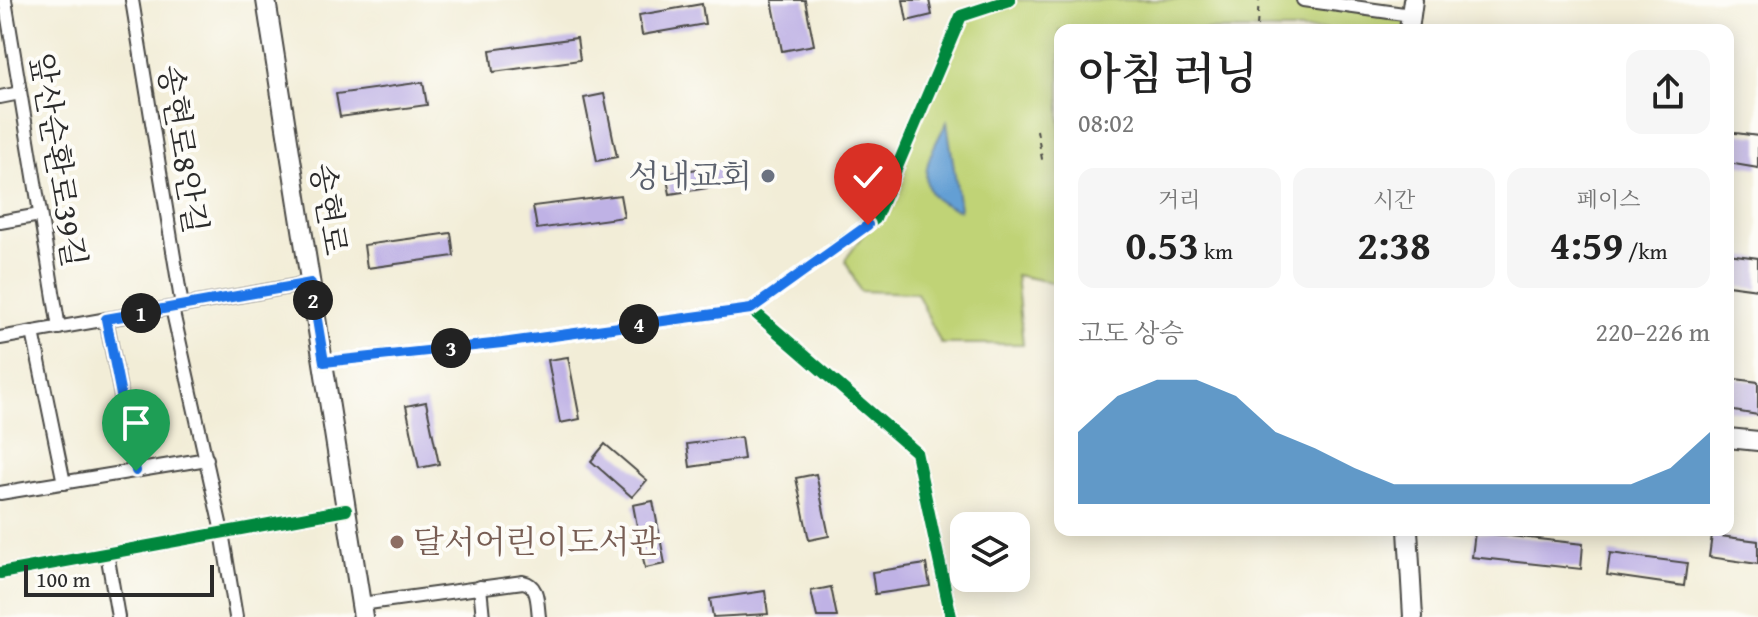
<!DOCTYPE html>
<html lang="ko">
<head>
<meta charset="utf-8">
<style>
  body { margin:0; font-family:"Gentium Book Plus","Noto Serif KR",serif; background:#f6f6f6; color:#222; height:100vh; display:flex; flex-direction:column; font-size:30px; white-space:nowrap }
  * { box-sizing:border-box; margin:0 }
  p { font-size:26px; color:#767676 }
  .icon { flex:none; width:44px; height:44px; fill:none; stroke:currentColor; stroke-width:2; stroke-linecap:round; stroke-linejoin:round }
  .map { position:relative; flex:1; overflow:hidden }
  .panel { position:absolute; left:1054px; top:24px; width:680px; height:512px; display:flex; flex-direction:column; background:#fff; border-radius:16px; box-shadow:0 4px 20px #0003 }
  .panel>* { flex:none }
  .controls { position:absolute; left:950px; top:512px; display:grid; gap:16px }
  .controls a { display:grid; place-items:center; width:80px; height:80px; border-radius:16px; background:#fff; box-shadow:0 4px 20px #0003; font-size:40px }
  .scale { position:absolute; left:24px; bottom:20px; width:190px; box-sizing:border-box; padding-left:8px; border:4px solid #2b2b2b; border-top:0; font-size:22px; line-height:28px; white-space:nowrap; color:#2b2b2b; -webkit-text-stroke:6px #fdfcf7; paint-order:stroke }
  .pin { position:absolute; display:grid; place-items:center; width:68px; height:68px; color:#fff; margin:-82px -34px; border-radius:50% 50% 50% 0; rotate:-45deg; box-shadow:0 0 8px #0007 }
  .pin .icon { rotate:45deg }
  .km { position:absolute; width:40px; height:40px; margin:-20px; border-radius:50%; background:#222; color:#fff; font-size:22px; line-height:40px; text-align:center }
  .round { display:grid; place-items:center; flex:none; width:84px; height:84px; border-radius:16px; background:#f6f6f6 }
  .headline { display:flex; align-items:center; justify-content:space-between; height:136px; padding:0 24px }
  h1 { font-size:44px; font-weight:600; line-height:60px }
  .figures { display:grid; grid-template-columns:repeat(3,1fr); gap:12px; height:136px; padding:8px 24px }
  .figures div { display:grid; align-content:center; border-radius:16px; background:#f6f6f6; text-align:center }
  .figures b { font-size:40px; font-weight:600 }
  .figures small { font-size:22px; font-weight:400 }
  .figures p { font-size:22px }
  .chart { height:224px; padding:16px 24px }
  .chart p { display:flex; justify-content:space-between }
  .chart svg { width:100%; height:144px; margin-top:8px; fill:#1f6fb2; opacity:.7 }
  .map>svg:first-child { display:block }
  .green { fill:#c0d376; stroke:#767f50; stroke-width:2 }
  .water { fill:#649fd4; stroke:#486580; stroke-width:2 }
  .building { fill:#bfb2e5 }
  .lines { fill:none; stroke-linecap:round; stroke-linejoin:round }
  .street-casing { stroke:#494845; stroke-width:16 }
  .secondary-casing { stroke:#494845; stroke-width:22 }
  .path { stroke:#494845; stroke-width:2; stroke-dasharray:6 6; stroke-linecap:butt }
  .street { stroke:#fff; stroke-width:12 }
  .secondary { stroke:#fff; stroke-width:18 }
  .cycleway-casing { stroke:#fdfcf7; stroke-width:17 }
  .cycleway { stroke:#00873e; stroke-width:12 }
  .route-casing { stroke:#fff; stroke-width:16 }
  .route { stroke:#1a73e8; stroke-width:10 }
  .worship-dot { fill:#6b7280; stroke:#fdfcf7; stroke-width:3 }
  .education-dot { fill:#8d6e63; stroke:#fdfcf7; stroke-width:3 }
  .labels { text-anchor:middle; stroke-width:8; stroke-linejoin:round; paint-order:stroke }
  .street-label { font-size:32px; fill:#2b2b2b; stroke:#fdfcf7 }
  .worship-label { font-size:32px; fill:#5b616d; stroke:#fdfcf7; text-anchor:end }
  .education-label { font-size:32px; fill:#785e54; stroke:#fdfcf7; text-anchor:start }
</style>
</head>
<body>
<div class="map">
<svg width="1758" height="617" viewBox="0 0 1758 617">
  <rect width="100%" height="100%" fill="#fdfcf7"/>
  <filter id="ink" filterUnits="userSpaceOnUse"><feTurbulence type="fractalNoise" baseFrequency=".0125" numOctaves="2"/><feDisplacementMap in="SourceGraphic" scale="16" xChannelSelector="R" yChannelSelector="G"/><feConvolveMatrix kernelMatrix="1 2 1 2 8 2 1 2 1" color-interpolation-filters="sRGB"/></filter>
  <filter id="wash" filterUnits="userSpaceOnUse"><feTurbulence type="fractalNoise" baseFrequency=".006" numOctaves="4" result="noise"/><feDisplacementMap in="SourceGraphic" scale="32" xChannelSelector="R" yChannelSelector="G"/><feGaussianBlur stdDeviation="1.8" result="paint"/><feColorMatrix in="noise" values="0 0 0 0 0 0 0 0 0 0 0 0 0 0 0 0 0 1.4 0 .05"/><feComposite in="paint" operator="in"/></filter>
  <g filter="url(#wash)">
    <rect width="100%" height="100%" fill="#f2edd7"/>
    <!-- green -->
    <path class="green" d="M 1010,0 L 1303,0 L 1411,15 L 1409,30 L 1060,30 L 1060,284 L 1016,275 L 1023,344 L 941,344 L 917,293 L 860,291 L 845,260 L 875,219 L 961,16 Z"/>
    <!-- water -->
    <path class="water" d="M 947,122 L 960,208 L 959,210 C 952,207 941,204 936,199 C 913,178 936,143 947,122 Z"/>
    <g id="blocks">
      <!-- building -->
      <g class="building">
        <path d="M 772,0 L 805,0 L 814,45 L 782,51 Z"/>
        <path d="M 903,0 L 929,0 L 932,15 L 907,21 Z"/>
        <path d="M 702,4 L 705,24 L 642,35 L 639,15 Z"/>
        <path d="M 577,38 L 580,60 L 493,72 L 490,50 Z"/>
        <path d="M 423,82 L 427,105 L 340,117 L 336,94 Z"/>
        <path d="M 604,94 L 617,157 L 597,161 L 584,98 Z"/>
        <path d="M 1728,132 L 1758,136 L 1758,168 L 1728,163 Z"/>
        <path d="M 729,164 L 732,184 L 670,194 L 666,174 Z"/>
        <path d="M 620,195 L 624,217 L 537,229 L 533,206 Z"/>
        <path d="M 451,233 L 454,256 L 367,268 L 364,245 Z"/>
        <path d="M 1728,254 L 1758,258 L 1758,289 L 1728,285 Z"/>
        <path d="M 568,357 L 580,419 L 560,423 L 548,360 Z"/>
        <path d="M 1728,378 L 1758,382 L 1758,415 L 1728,410 Z"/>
        <path d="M 426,402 L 439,464 L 419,468 L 406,406 Z"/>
        <path d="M 741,437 L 744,459 L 690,467 L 687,444 Z"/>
        <path d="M 605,444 L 647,480 L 632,497 L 591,461 Z"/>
        <path d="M 816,474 L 829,536 L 809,540 L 796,478 Z"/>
        <path d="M 653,501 L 665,564 L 645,568 L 633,505 Z"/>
        <path d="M 1475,532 L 1583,544 L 1581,569 L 1472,557 Z"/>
        <path d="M 1712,535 L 1758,541 L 1758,564 L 1709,557 Z"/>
        <path d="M 1610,553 L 1687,563 L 1684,586 L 1607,575 Z"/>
        <path d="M 926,564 L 930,586 L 875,594 L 872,572 Z"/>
        <path d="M 831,587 L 837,617 L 817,617 L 811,591 Z"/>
        <path d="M 765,591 L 768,614 L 713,617 L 710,599 Z"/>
      </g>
    </g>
  </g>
  <g filter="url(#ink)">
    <use href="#blocks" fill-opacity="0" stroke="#494845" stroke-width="2"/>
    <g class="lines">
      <defs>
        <g id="street">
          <path d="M 5,0 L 59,328"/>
          <path d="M 132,0 L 182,306"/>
          <path d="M 1303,0 L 1411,15"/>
          <path d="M 0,97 L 20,93"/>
          <path d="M 0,222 L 40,215"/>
          <path d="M 172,308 L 222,532 L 236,617"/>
          <path d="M 751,309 L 916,452 L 951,617"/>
          <path d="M 106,319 L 136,471"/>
          <path d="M 33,332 L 64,483"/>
          <path d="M 0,338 L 311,283"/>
          <path d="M 324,362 L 502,343 L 751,309 L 875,219 L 961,16 L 1010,0"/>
          <path d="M 0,493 L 207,459"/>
          <path d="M 107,553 L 118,617"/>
          <path d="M 0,573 L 346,510"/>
          <path d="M 480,587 L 483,617"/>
          <path d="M 361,604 L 523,582 C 539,585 537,603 539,617"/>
        </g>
        <g id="secondary">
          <path d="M 266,0 L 363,617"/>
          <path d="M 1409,30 L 1413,0"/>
          <path d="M 1728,438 L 1758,441"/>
          <path d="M 1408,530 L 1413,617"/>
        </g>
      </defs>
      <!-- street casing -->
      <use href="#street" class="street-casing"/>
      <!-- secondary casing -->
      <use href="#secondary" class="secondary-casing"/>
      <!-- path -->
      <g class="path">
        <path d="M 1257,26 L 1259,0"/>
        <path d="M 1037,130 L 1043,165"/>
      </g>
      <!-- street -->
      <use href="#street" class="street"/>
      <!-- secondary -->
      <use href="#secondary" class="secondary"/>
      <defs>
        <g id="cycleway">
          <path d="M 751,309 L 916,452 L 951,617"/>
          <path d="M 324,362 L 502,343 L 751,309 L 875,219 L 961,16 L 1010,0"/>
          <path d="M 0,573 L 346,510"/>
        </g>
      </defs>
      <!-- cycleway casing -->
      <use href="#cycleway" class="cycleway-casing"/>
      <!-- cycleway -->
      <use href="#cycleway" class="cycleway"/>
    </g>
  </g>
  <g class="lines" filter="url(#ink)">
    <defs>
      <path id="route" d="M 136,471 L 106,319 L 311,283 L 324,362 L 502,343 L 751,309 L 868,225"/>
    </defs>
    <!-- route casing -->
    <use href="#route" class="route-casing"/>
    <!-- route -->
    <use href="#route" class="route"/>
  </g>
  <!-- markers -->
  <circle class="worship-dot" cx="768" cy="176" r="8"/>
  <circle class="education-dot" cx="397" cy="542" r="8"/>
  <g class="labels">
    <!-- street labels -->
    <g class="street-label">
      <text transform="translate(183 149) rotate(81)" y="11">송현로8안길</text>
      <text transform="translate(58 160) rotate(81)" y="11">앞산순환로39길</text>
      <text transform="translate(329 209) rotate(81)" y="11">송현로</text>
    </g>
    <!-- worship labels -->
    <g class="worship-label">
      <text x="752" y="187">성내교회</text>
    </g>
    <!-- education labels -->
    <g class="education-label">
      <text x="413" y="553">달서어린이도서관</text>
    </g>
  </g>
</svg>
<div class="controls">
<a><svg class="icon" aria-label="layers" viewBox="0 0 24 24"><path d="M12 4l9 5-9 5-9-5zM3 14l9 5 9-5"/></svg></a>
</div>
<div class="scale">100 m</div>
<div class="pin" style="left:136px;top:471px;background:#1e9e55"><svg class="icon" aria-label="arrive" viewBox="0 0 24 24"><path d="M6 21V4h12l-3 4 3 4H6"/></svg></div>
<div class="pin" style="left:868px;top:225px;background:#d93025"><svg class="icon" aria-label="check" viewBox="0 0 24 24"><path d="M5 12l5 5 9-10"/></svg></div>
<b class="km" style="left:141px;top:313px">1</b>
<b class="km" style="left:313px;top:300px">2</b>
<b class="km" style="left:451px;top:348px">3</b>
<b class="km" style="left:639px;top:324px">4</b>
<section class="panel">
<div class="headline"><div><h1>아침 러닝</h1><p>08:02</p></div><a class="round"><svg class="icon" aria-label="share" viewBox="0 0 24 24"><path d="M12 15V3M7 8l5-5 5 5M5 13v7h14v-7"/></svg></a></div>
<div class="figures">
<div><p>거리</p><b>0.53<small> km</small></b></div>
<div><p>시간</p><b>2:38</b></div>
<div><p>페이스</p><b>4:59<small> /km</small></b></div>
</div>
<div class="chart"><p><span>고도 상승</span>220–226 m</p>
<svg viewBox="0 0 160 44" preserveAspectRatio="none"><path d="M0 44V22L10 11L20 6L30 6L40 11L50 22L60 27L70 33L80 38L90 38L100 38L110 38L120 38L130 38L140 38L150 33L160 22V44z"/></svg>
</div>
</section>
</div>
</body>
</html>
